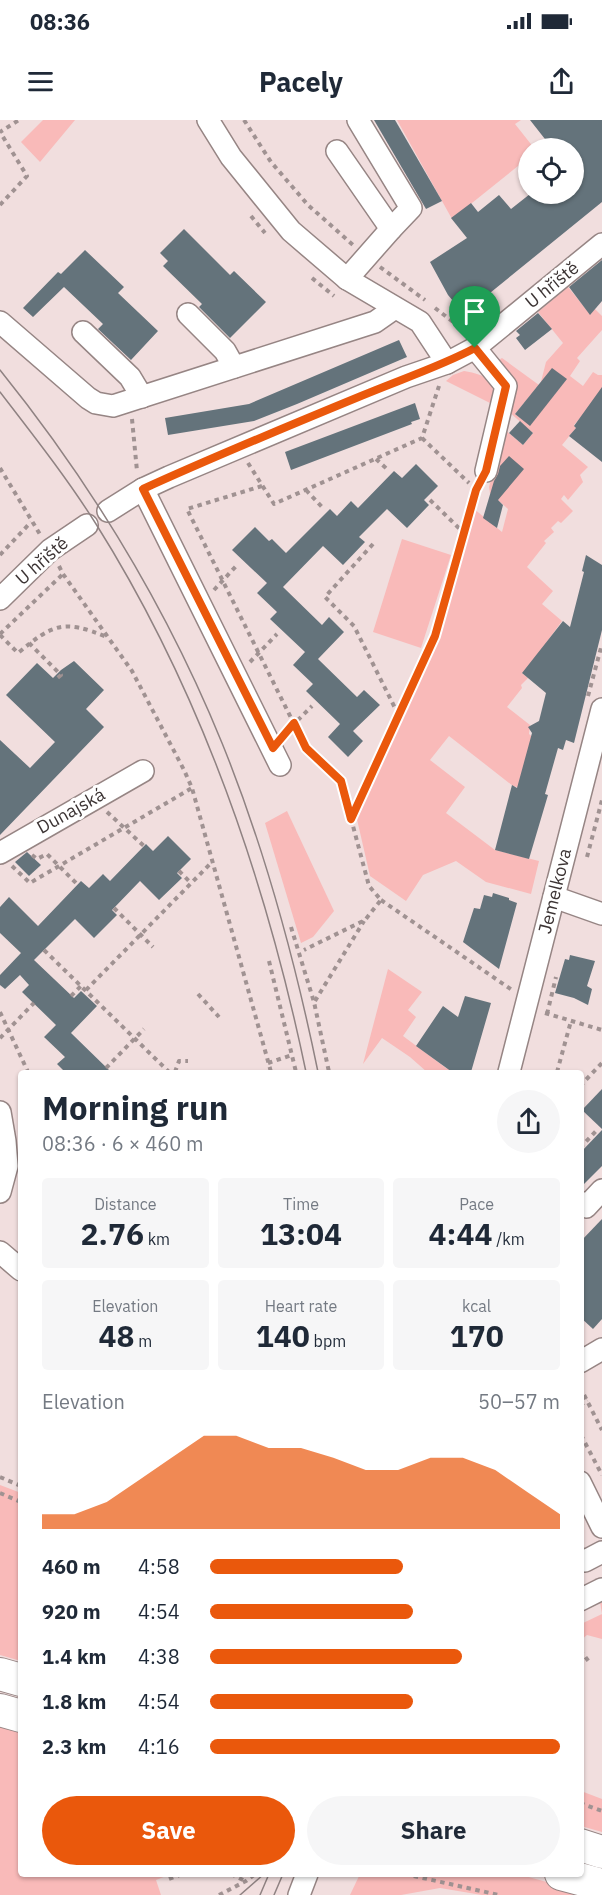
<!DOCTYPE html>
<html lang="en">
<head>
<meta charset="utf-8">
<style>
  body { margin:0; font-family:"IBM Plex Sans",sans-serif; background:#f6f6f7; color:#1f2937; height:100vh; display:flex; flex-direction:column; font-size:22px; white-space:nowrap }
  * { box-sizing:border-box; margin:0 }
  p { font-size:20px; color:#747a83 }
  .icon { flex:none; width:33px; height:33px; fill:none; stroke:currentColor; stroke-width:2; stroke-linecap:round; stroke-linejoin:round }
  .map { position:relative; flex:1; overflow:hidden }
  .side { position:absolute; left:18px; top:950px; width:566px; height:807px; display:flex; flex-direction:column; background:#fff; border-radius:6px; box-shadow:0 2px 4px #0004 }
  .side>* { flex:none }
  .buttons { position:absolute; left:518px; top:18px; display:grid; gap:12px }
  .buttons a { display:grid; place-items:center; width:66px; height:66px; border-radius:50%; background:#fff; box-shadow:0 2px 4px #0004; font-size:30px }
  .pin { position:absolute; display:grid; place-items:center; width:51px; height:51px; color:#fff; margin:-62px -26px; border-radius:50% 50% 50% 0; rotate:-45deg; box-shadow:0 0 6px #0007 }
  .pin .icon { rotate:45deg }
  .round { display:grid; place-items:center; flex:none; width:63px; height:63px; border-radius:32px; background:#f6f6f7 }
  .summary { display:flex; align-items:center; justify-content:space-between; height:102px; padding:0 24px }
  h1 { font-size:33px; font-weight:800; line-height:45px }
  .stats { display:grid; grid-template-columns:repeat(3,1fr); gap:9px; height:102px; padding:6px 24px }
  .stats div { display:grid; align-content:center; border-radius:6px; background:#f6f6f7; text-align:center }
  .stats b { font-size:30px; font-weight:800 }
  .stats small { font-size:16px; font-weight:400 }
  .stats p { font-size:16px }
  .chart { height:168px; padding:12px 24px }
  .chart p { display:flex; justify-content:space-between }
  .chart svg { width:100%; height:108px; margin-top:6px; fill:#ea580c; opacity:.7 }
  .action { display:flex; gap:12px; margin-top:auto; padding:12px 24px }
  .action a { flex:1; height:69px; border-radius:36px; background:#ea580c; color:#fff; font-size:24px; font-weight:800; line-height:69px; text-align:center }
  .action a+a { background:#f6f6f7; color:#1f2937 }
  ul { padding:0 24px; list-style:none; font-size:20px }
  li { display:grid; grid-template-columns:96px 72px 1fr; align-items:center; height:45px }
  li i { height:15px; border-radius:8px; background:#ea580c }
  .status { display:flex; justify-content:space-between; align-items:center; height:42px; padding:0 30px; background:#fff; direction:ltr }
  .status svg { height:16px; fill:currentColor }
  header { display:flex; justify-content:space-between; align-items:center; height:78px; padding:0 24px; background:#fff; font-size:27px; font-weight:800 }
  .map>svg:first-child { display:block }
  .green { fill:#f9bab9 }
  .building { fill:#64737b }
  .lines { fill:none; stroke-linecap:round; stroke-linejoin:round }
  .minor-casing { stroke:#968584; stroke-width:24 }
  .highway-casing { stroke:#968584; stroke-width:34 }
  .path { stroke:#a09292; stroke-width:4; stroke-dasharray:4.5 4.5; stroke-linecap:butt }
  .minor { stroke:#fff; stroke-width:21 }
  .highway { stroke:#fff; stroke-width:32 }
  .tram { stroke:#8f8282; stroke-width:1.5 }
  .route-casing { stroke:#fff; stroke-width:12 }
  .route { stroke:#ea580c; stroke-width:8 }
  .labels { text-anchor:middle; stroke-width:6; stroke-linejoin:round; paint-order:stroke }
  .street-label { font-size:18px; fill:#3c3434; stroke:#fff }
</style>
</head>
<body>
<div class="status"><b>08:36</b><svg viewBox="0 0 49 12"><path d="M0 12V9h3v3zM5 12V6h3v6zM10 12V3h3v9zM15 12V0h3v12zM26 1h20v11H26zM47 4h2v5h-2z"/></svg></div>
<header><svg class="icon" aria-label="menu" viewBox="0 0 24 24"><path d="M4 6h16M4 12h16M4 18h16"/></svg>Pacely<svg class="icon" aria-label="share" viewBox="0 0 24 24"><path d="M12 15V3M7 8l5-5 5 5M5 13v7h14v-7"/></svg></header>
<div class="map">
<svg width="602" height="1775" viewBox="0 0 602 1775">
  <rect width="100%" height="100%" fill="#f1dede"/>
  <!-- green -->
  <g class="green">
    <path d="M 43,0 L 75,0 L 40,42 L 21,22 Z"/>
    <path d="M 397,0 L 521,0 L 515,4 L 534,28 L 528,28 L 528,38 L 452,99 Z"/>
    <path d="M 568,167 L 590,194 L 595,189 L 602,196 L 602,210 L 577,238 L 580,241 L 570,256 L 583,266 L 593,252 L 598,255 L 602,255 L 602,286 L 581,297 L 574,305 L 576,308 L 562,325 L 588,347 L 580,355 L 583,362 L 568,380 L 564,375 L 561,379 L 573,391 L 561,403 L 558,401 L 551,408 L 554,412 L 544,421 L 546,423 L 527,447 L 553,471 L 542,484 L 562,501 L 546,523 L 561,536 L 522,553 L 528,558 L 521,565 L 522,568 L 507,587 L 530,605 L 529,614 L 541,624 L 521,668 L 513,666 L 449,616 L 430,640 L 465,667 L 446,693 L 495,730 L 539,741 L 531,774 L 486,762 L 456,741 L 423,755 L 406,781 L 370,756 L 356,695 L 440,514 L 473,388 L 502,412 L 508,389 L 490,373 L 489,367 L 504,309 L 523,325 L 533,313 L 508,291 L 497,241 L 502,238 L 539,265 L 515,294 L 530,305 L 546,242 L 563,223 L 538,192 Z"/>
    <path d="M 464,251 C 487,255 495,260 494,285 L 446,261 L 453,255 Z"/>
    <path d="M 402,419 L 451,435 L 421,528 L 373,512 Z"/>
    <path d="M 287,691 L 334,791 L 313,817 L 301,823 L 265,703 Z"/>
    <path d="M 388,849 L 422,872 L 408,890 L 416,897 L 403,916 L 446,948 L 454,951 L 453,952 L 427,952 L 410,937 L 382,918 L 363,944 Z"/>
    <path d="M 0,1365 L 21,1373 L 21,1541 L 0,1535 Z"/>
    <path d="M 600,1482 L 602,1483 L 602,1519 L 587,1515 L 581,1520 L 581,1504 L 602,1494 Z"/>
    <path d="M 0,1607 L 21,1613 L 21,1754 L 171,1754 L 156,1760 L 161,1775 L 0,1775 Z"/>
    <path d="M 581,1671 L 602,1679 L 602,1712 L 581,1706 Z"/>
    <path d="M 360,1754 L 518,1754 L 593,1775 L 482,1775 L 440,1768 L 401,1775 L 350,1775 Z"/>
  </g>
  <!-- building -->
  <g class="building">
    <path d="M 374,0 L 395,0 L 442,81 L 426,89 Z"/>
    <path d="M 530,0 L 602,0 L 602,82 L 464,194 L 448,175 L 430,142 L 467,118 L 451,98 L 471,83 L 478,92 L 499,75 L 511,89 L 530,74 L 573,74 L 573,28 L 552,28 Z"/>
    <path d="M 184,109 L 230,155 L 234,151 L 266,182 L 230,218 L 199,187 L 202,184 L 163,146 L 168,141 L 160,133 Z"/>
    <path d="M 85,130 L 124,167 L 118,173 L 158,211 L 131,240 L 98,209 L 103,204 L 64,167 L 33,197 L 23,188 L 58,152 L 61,154 Z"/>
    <path d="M 602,140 L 602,181 L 590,195 L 569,167 Z"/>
    <path d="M 538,193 L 552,209 L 525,230 L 516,218 L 520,215 L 516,211 Z"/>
    <path d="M 399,220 L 407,237 L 297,284 L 254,301 L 168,315 L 165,298 L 249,284 Z"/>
    <path d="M 552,248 L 567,259 L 530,306 L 515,294 Z"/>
    <path d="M 602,267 L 602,342 L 569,316 L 576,308 L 574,306 Z"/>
    <path d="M 415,283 L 420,299 L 411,302 L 412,304 L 291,350 L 285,332 Z"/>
    <path d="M 520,301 L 533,313 L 523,325 L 509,313 Z"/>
    <path d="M 509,336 L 524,349 L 498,380 L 503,385 L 497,408 L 483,398 L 494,361 L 498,354 L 500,346 Z"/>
    <path d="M 416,344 L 438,366 L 424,380 L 429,385 L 407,408 L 387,389 L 359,417 L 365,422 L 343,445 L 323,426 L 283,467 L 322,505 L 329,497 L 344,512 L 318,539 L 357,577 L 364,570 L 380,585 L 353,611 L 363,621 L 348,637 L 328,617 L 340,604 L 306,571 L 313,564 L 293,545 L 305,532 L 270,499 L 277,492 L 257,473 L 267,463 L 232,430 L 255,407 L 269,421 L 272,419 L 286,433 L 330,389 L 337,396 L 351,381 L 358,388 L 394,351 L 402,358 Z"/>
    <path d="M 586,435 L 602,445 L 602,510 L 574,623 L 566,620 L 563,630 L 558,628 L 545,674 L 548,675 L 529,739 L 495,730 L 512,665 L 517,668 L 532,613 L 528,607 L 539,601 L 546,573 L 522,553 L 563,501 L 570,507 L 584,452 L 582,451 Z"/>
    <path d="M 74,541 L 104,570 L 86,589 L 104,607 L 0,715 L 0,620 L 30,648 L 55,622 L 6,575 L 37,543 L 53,558 L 61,550 Z"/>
    <path d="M 168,716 L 191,739 L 177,753 L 182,758 L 159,780 L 140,761 L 112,790 L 117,795 L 94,818 L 75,799 L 34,840 L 74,878 L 81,871 L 97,886 L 71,913 L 111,952 L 65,952 L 57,944 L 65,937 L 44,917 L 56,905 L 22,872 L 29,865 L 20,855 L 5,869 L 0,865 L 0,855 L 21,833 L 0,813 L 0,787 L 9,777 L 38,806 L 81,761 L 89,768 L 103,754 L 110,761 L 146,724 L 153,731 Z"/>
    <path d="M 27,732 L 41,745 L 29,756 L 15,742 Z"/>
    <path d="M 493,773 L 509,778 L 509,780 L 517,783 L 499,849 L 463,822 L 474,788 L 480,789 L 484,775 L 492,777 Z"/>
    <path d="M 570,835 L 595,841 L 587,866 L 592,869 L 588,885 L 574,878 L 555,873 L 565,839 L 569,840 Z"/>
    <path d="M 465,876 L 491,883 L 471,952 L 452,952 L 416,926 L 443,886 L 458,897 Z"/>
    <path d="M 602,969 L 602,1009 L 582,990 Z"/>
    <path d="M 602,1010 L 602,1046 L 580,1068 L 580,1033 Z"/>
    <path d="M 602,1099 L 602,1199 L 593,1209 L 580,1197 L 580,1122 Z"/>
  </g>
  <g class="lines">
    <defs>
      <g id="minor">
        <path d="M 208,0 L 231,37 L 291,111 L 347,159 L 420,202 L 447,243"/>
        <path d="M 358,0 L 411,88 L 391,109"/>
        <path d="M 337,31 L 391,109 L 347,159"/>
        <path d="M 188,194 L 225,231 L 234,247"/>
        <path d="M 0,202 L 88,278 L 96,283 L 113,286 L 375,202 L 395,188"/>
        <path d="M 83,212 L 130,257 L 142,277"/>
        <path d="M 475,228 L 506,266 L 486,351"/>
        <path d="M 143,369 L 280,645"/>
        <path d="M 108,391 L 143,369 L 169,357 L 406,257 L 447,243 L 475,228 L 602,124"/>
        <path d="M 0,479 L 50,430 L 87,405"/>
        <path d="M 0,733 L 143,651"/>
        <path d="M 554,777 L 602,794"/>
        <path d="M 509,952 L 602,589"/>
        <path d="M 0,992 L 5,1021 L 7,1046 L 0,1072"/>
        <path d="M 580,1082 L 586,1087 L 602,1070"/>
        <path d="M 0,1132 L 21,1150"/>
        <path d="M 580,1242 L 602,1229"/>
        <path d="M 580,1362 L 602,1407"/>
        <path d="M 580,1439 L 585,1441 L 602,1432"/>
        <path d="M 580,1480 L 602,1469"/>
        <path d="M 299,1775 L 307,1754"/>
      </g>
      <g id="highway">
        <path d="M 0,1554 L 21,1560"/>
        <path d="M 0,1590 L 21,1596"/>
        <path d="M 580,1725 L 602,1732"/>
        <path d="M 561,1754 L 602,1765"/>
      </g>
    </defs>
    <!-- minor casing -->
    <use href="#minor" class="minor-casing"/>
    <!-- highway casing -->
    <use href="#highway" class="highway-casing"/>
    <!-- path -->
    <g class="path">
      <path d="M 244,0 L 271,42 L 308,85 L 353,125"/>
      <path d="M 0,85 L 27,56 L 0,12 L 19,0"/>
      <path d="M 251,96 L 265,113"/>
      <path d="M 380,147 L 425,180"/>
      <path d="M 312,158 L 334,176"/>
      <path d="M 435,188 L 465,211"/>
      <path d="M 132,299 L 137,351"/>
      <path d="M 422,318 L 469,363"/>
      <path d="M 376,339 L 388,350"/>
      <path d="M 248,343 L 274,384 L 422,318 L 439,266"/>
      <path d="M 0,348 L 41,416"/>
      <path d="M 262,366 L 187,389 L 306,628 L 341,661 L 369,766 L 381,780 L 365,800 L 304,830"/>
      <path d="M 306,370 L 323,388"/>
      <path d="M 430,380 L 464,413"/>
      <path d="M 373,424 L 325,477 L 354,506 L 398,594"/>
      <path d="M 0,435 L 31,402"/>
      <path d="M 59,446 L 63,454 L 132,551 L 184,650 L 192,668 L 271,952"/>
      <path d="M 214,470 L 238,444"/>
      <path d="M 0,514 L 63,454"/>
      <path d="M 0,515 L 18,533 C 53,504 63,499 107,517"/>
      <path d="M 29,523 L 61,555 L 55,560"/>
      <path d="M 250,542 L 277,514"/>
      <path d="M 588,576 L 602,524"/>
      <path d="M 285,613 L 312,586"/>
      <path d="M 107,692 L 144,726"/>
      <path d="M 351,698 L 435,516 L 478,367"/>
      <path d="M 32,735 L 37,739 L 47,734 L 78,765"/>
      <path d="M 587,737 L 602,680"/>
      <path d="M 12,746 L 30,763 L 192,668"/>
      <path d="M 179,751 L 191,763"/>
      <path d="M 381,780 L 512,870"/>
      <path d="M 114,788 L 153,827"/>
      <path d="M 291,807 L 314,882 L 329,952"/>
      <path d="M 44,830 L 169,952"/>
      <path d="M 269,841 L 296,952"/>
      <path d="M 86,870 L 213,741"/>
      <path d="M 198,874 L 219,897"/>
      <path d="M 71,876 L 81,866"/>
      <path d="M 315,881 L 364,801"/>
      <path d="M 0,892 L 28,952"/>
      <path d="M 545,893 L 602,910"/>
      <path d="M 547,894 L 556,857"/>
      <path d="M 0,918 L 34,883"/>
      <path d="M 268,943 L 292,935"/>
      <path d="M 106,948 L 144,909"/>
      <path d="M 175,952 L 179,941 L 188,941"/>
      <path d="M 557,952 L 571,901"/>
      <path d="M 580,966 L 602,943"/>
      <path d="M 580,1028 L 598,1009"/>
      <path d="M 580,1267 L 602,1310"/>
      <path d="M 580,1286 L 587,1280"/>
      <path d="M 580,1318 L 582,1317 L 602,1355"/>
      <path d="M 0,1357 L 21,1366"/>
      <path d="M 0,1373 L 21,1382"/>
      <path d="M 580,1530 L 590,1543"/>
      <path d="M 580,1683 L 602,1691"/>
      <path d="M 231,1754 L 245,1761"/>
      <path d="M 405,1754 L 499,1775"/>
      <path d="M 169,1759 L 182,1754"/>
      <path d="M 219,1775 L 246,1761 L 255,1754"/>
    </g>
    <!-- minor -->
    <use href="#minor" class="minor"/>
    <!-- highway -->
    <use href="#highway" class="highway"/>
    <!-- tram -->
    <g class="tram">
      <path d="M 0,250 C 91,363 167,488 222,623 C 265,729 295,840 318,952"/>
      <path d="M 0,272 C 33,315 67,358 96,404 C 201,571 266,760 306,952"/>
      <path d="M 240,1775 L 264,1754"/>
      <path d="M 260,1775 L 269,1754"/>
      <path d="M 274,1775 L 283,1754"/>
    </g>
  </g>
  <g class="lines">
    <defs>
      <path id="route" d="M 475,228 L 506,266 L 486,351 L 476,370 L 435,516 L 351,699 L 341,661 L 306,628 L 294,603 L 273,628 L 143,369 C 215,336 288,306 361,276 C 399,260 439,247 475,228 Z"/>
    </defs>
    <!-- route casing -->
    <use href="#route" class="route-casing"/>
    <!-- route -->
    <use href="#route" class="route"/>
  </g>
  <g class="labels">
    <!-- street labels -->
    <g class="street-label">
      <text transform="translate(552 165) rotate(-39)" y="6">U hřiště</text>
      <text transform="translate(42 441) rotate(-41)" y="6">U hřiště</text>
      <text transform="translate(71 691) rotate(-29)" y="6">Dunajská</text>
      <text transform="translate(555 771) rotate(-76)" y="6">Jemelkova</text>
    </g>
  </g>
</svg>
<div class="buttons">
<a><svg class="icon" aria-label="locate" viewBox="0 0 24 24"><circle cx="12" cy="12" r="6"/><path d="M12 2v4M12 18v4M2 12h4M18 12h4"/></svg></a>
</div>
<div class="pin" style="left:475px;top:228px;background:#1e9e55"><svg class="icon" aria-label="arrive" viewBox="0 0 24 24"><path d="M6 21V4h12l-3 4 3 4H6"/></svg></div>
<section class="side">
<div class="summary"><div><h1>Morning run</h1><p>08:36 · 6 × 460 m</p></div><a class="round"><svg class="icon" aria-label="share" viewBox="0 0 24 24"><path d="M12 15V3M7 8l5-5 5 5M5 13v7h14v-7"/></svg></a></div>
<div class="stats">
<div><p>Distance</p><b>2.76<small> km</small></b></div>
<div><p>Time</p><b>13:04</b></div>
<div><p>Pace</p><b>4:44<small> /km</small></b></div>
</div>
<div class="stats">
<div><p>Elevation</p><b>48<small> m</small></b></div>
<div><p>Heart rate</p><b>140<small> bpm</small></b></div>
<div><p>kcal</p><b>170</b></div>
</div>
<div class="chart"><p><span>Elevation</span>50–57 m</p>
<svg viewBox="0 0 160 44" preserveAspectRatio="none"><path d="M0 44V38L10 38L20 33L30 24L40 15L50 6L60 6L70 11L80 11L90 15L100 20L110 20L120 15L130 15L140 20L150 29L160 38V44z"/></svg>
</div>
<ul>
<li><b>460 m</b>4:58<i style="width:55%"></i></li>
<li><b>920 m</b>4:54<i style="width:58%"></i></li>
<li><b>1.4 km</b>4:38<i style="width:72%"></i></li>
<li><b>1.8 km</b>4:54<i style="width:58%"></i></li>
<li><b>2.3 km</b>4:16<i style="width:100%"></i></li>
</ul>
<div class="action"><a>Save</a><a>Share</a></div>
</section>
</div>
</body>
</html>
